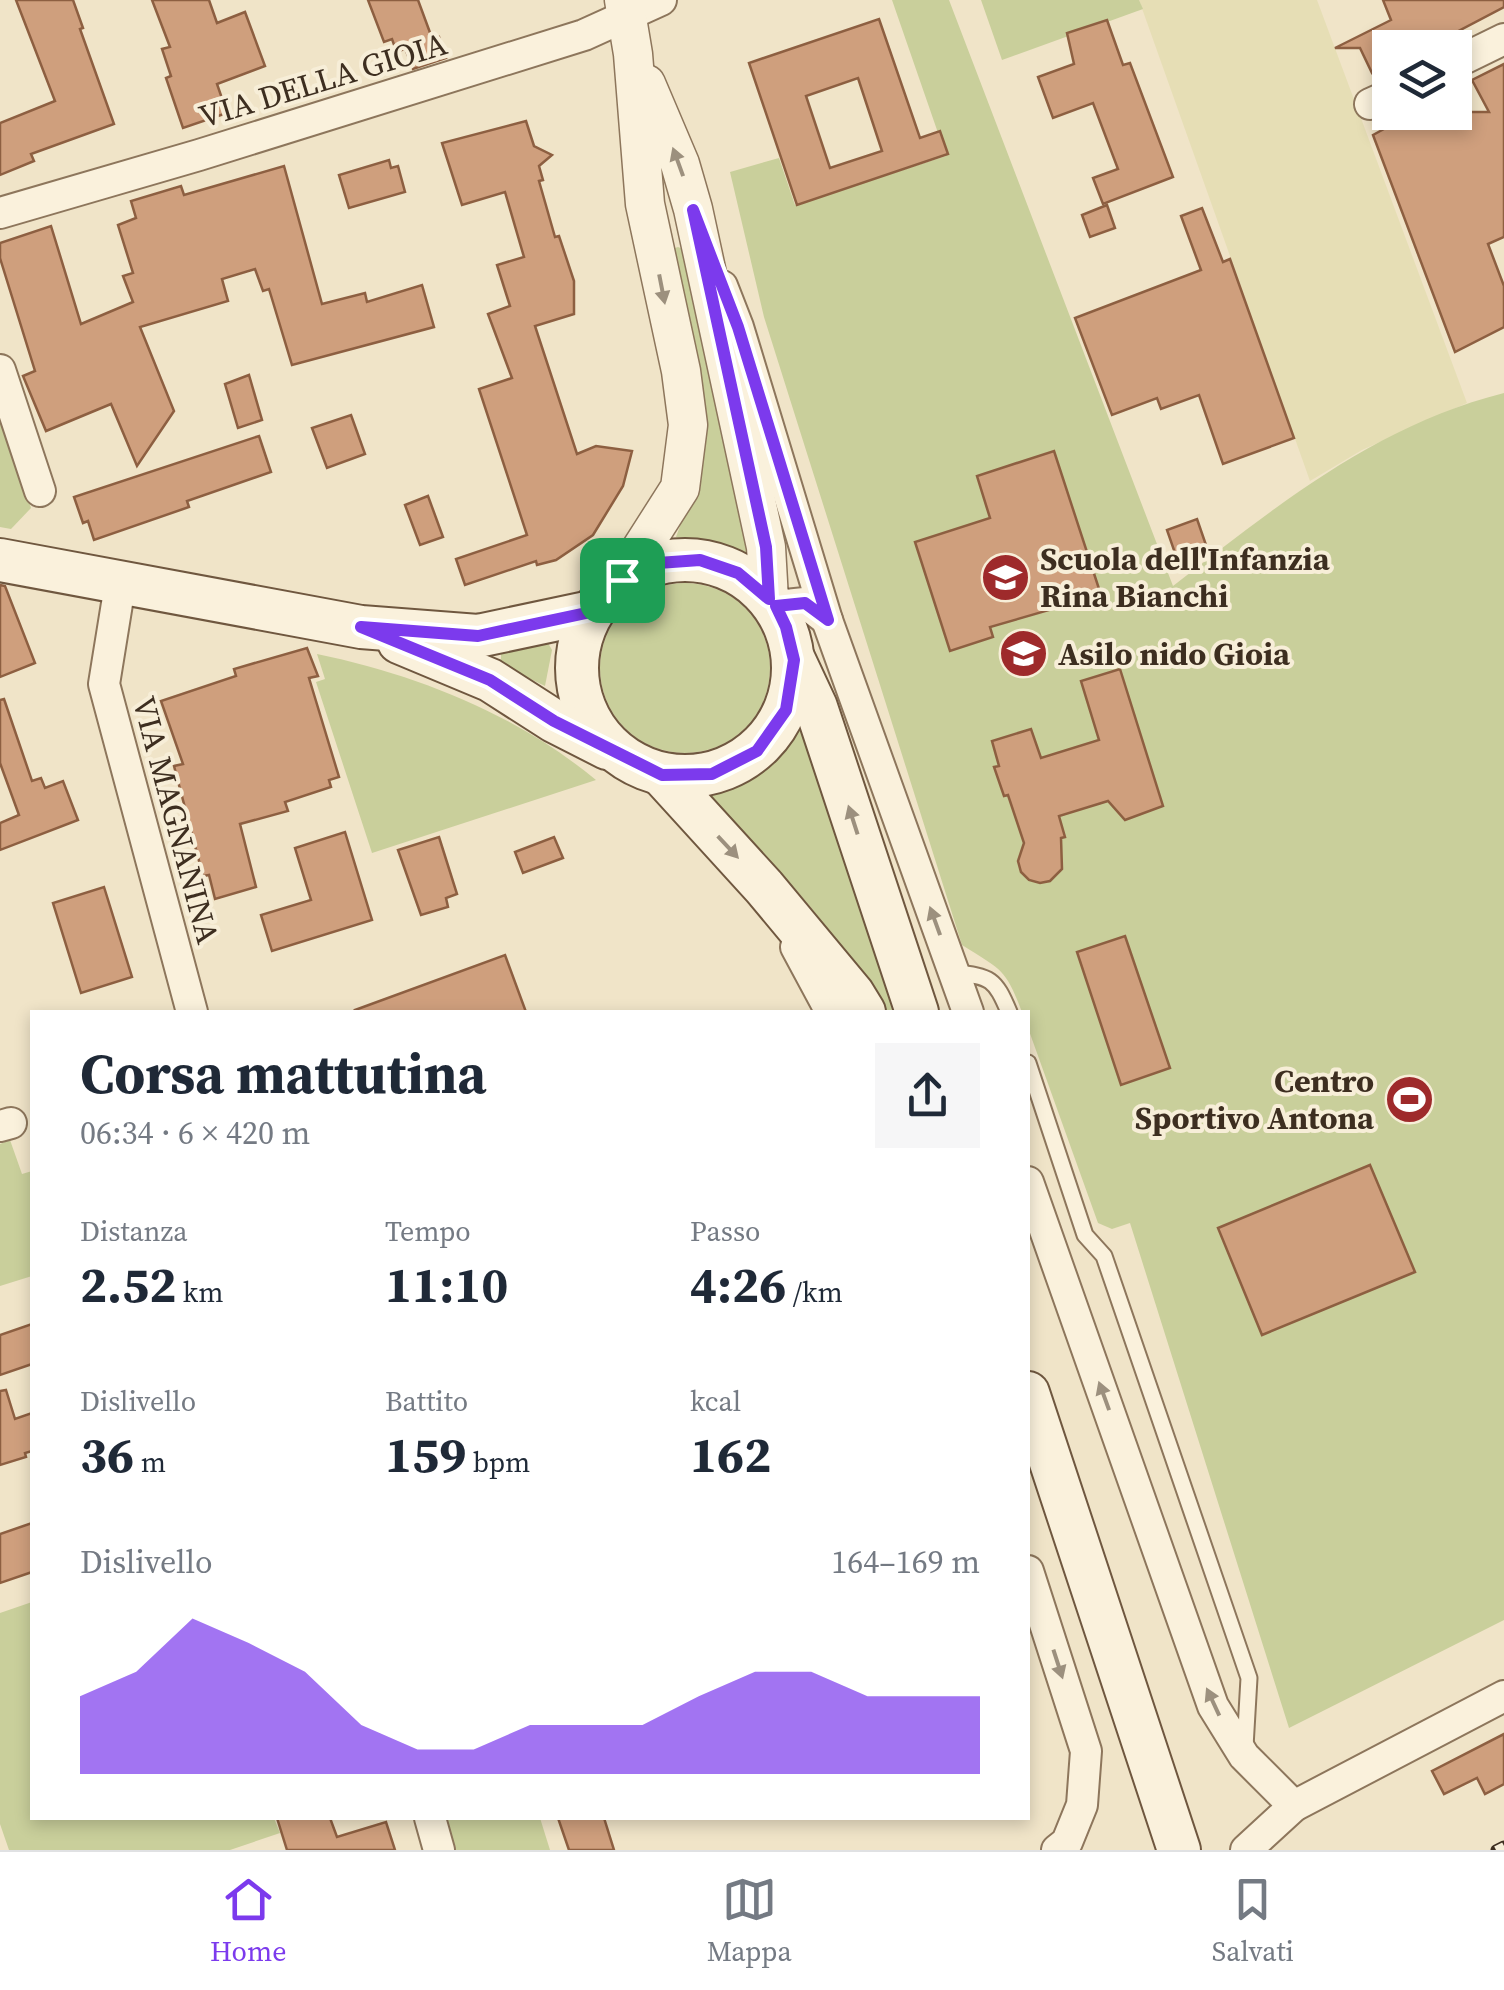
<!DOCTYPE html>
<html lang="it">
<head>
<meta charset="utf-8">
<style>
  body { margin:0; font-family:"Source Serif 4",serif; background:#f6f6f7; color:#1f2937; height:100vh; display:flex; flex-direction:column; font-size:38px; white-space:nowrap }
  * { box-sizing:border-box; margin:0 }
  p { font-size:32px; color:#747a83 }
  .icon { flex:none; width:55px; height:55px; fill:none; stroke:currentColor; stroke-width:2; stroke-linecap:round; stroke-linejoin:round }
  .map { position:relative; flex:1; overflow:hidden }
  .sheet { position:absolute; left:30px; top:1010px; width:1000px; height:810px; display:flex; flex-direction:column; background:#fff; border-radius:0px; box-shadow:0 5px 15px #0003 }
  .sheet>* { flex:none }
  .fabs { position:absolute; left:1372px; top:30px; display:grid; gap:20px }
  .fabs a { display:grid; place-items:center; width:100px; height:100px; border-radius:0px; background:#fff; box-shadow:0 5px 15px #0003; font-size:50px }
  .pin { position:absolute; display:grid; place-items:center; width:85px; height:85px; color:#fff; margin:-42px; border-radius:20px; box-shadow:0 5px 15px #0006 }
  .round { display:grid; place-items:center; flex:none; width:105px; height:105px; border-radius:0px; background:#f6f6f7 }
  .summary { display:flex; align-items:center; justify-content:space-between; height:170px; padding:0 50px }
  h1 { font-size:55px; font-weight:700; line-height:75px }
  .stats { display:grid; grid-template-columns:repeat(3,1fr); gap:15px; height:170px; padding:10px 50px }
  .stats div { display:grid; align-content:center }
  .stats b { font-size:50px; font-weight:700 }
  .stats small { font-size:28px; font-weight:400 }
  .stats p { font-size:28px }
  .chart { height:280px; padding:20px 50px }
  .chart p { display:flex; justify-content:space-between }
  .chart svg { width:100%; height:180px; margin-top:10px; fill:#7c3aed; opacity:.7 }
  .dock { display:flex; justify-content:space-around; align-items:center; height:140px; border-top:2px solid #e0e1e3; background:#fff; font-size:28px; color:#747a83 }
  .dock a { display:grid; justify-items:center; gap:5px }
  .dock .current { color:#7c3aed }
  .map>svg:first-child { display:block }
  .farmland { fill:#e6deb5 }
  .green { fill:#c9cf9b }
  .building { fill:#cf9f7d; stroke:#8d5f41; stroke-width:2.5; fill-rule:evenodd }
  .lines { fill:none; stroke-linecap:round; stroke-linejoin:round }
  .service-casing { stroke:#8d765c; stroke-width:19 }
  .minor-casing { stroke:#8d765c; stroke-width:34 }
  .tertiary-casing { stroke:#8d765c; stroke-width:41 }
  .secondary-casing { stroke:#6f573f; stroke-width:46 }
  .service { stroke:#faf1dc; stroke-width:15 }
  .minor { stroke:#faf1dc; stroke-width:30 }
  .tertiary { stroke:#faf1dc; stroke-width:38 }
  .secondary { stroke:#faf1dc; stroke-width:42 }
  .rail-casing { stroke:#3d2e20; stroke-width:11 }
  .rail { stroke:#f7eed8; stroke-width:8; stroke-dasharray:22; stroke-linecap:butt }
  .oneway { fill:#9c907e }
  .route-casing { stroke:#fff; stroke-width:20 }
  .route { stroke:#7c3aed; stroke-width:12 }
  .labels { text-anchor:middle; stroke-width:8; stroke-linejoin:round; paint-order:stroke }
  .street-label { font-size:32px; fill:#3d2e20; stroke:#f7eed8 }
  .poi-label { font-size:32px; font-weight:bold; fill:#3d2e20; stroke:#f7eed8; text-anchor:start }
</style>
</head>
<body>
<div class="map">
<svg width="1504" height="1850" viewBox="0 0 1504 1850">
  <rect width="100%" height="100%" fill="#f0e4c8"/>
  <!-- farmland -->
  <path class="farmland" d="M 1139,0 L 1317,0 L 1467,403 L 1362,450 L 1310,481 Z"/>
  <!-- green -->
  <g class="green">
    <path d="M 892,0 L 949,0 L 1173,586 C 1277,506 1374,426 1504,393 L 1504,1620 L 1289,1728 L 1130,1223 L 1112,1229 L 1098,1223 L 1028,1028 L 1028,1012 L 1022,1012 C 1005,967 1001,970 962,945 L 764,317 L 730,172 L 779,158 L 795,205 L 946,156 Z"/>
    <path d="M 981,0 L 1139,0 L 1143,9 L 1002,60 Z"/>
    <path d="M 678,247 L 685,250 L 749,553 L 699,539 L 676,537 L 688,504 L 672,249 Z"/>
    <path d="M 0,408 L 31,508 L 11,529 L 0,527 Z"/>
    <circle cx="685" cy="668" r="85"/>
    <path d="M 548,643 L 552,650 L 545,686 L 501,665 L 501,654 L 504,652 Z"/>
    <path d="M 317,654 C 418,675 516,714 596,780 L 372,853 L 316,682 L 325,679 Z"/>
    <path d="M 800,719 L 905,1012 L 883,1012 C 835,927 771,857 698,792 C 751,775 767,764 800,719 Z"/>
    <path d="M 10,1140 L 22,1174 L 32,1171 L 32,1276 L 0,1286 L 0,1144 Z"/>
    <path d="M 32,1602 L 32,1818 L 274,1818 L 280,1833 L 230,1850 L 9,1850 L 0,1824 L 0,1613 Z"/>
    <path d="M 445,1818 L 540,1818 L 550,1850 L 455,1850 Z"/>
  </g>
  <!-- building -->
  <g class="building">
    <path d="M 16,0 L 73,0 L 83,28 L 80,29 L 114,124 L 31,154 L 34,161 L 0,175 L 0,123 L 55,101 Z"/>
    <path d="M 152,0 L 209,0 L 217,23 L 245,12 L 265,66 L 217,84 L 227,113 L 183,128 L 166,78 L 171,76 L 162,49 L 170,47 Z"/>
    <path d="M 368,0 L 418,0 L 432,38 L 439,37 L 446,58 L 413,69 L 405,48 L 397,53 L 392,39 L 384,42 Z"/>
    <path d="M 1383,0 L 1504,0 L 1504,7 L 1426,48 L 1390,48 L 1390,64 L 1372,73 L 1360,48 L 1335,48 L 1391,20 Z"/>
    <path d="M 879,19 L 920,138 L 940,131 L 948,154 L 797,205 L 749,63 ZM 858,78 L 882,151 L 830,168 L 806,96 Z"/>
    <path d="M 1107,20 L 1123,65 L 1130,63 L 1173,177 L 1103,204 L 1093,178 L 1118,169 L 1093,103 L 1053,118 L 1038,77 L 1074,64 L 1067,33 Z"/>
    <path d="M 1504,64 L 1504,237 L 1488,244 L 1504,286 L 1504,327 L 1455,352 L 1373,135 L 1415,112 L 1489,112 L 1472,80 Z"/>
    <path d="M 526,121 L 534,146 L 552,155 L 539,166 L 543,180 L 539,181 L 555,237 L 559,236 L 574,281 L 574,314 L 535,326 L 577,454 L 596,446 L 632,451 L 623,486 L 593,535 L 556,560 L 537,565 L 536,561 L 465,585 L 456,559 L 527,535 L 479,389 L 512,378 L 488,314 L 510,306 L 497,265 L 524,257 L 505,192 L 462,205 L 442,143 Z"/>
    <path d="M 389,160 L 391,168 L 398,166 L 405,192 L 349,208 L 339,175 Z"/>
    <path d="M 284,166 L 322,304 L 365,293 L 367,302 L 422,285 L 434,327 L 292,365 L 269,289 L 263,291 L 255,269 L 222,279 L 228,301 L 140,327 L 174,411 L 137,466 L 111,404 L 46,431 L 23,376 L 35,371 L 0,258 L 0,243 L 51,226 L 81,324 L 133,302 L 123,276 L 133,273 L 118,225 L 136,218 L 131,201 L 181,186 L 184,195 Z"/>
    <path d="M 1107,205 L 1115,228 L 1090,237 L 1082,215 Z"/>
    <path d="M 1202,208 L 1223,262 L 1230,259 L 1294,438 L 1223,464 L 1199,395 L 1161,409 L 1157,398 L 1112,415 L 1075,318 L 1201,270 L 1181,216 Z"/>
    <path d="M 249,375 L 262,420 L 238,428 L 225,384 Z"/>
    <path d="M 351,415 L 365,454 L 327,468 L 312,428 Z"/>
    <path d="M 259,436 L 271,472 L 187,501 L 189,507 L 94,540 L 88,521 L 83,523 L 74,497 Z"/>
    <path d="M 1054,451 L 1101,595 L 990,627 L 993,637 L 950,651 L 915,542 L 990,518 L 977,476 Z"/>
    <path d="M 428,496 L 443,537 L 420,545 L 405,505 Z"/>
    <path d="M 1197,519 L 1206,545 L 1176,556 L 1167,530 Z"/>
    <path d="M 0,585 L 5,586 L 35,663 L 0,677 Z"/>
    <path d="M 307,648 L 318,676 L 309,678 L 339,777 L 329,780 L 331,787 L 285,802 L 288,811 L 240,824 L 256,887 L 215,899 L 209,875 L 203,876 L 174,766 L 183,764 L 161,701 L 236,676 L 234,669 Z"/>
    <path d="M 1120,669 L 1163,806 L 1125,820 L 1108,801 L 1059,816 L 1065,837 L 1061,838 L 1062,869 L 1050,881 L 1040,883 L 1029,880 L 1021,872 L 1018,861 L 1024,843 L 1008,795 L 1004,796 L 994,767 L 999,766 L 992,741 L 1031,729 L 1041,758 L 1099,740 L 1081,681 Z"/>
    <path d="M 4,699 L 32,781 L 41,778 L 45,788 L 63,781 L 78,820 L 0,850 L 0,823 L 19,815 L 0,763 L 0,700 Z"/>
    <path d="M 345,832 L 372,920 L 272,951 L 261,915 L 311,900 L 295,848 Z"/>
    <path d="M 439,837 L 457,894 L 446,898 L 448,907 L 421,915 L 398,850 Z"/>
    <path d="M 554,837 L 563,858 L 523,873 L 515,852 Z"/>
    <path d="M 104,887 L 132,977 L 81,993 L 53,903 Z"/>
    <path d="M 1125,936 L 1170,1068 L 1121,1085 L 1077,952 Z"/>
    <path d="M 505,955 L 526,1012 L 356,1012 L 355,1010 Z"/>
    <path d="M 1370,1165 L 1415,1272 L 1262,1335 L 1218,1228 Z"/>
    <path d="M 32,1324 L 32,1364 L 0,1375 L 0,1335 Z"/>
    <path d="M 6,1390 L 15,1419 L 32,1413 L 32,1451 L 25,1453 L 26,1457 L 0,1465 L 0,1391 Z"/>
    <path d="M 32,1523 L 32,1572 L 0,1583 L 0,1534 Z"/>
    <path d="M 1504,1734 L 1504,1784 L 1485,1794 L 1477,1778 L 1444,1794 L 1432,1771 Z"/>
    <path d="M 277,1818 L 330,1818 L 337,1837 L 386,1822 L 395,1850 L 287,1850 Z"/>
    <path d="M 558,1818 L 604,1818 L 614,1850 L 569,1850 Z"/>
  </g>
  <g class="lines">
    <defs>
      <g id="service">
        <path d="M 954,973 C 991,976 995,979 1009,1012"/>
        <path d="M 1028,1063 L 1085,1235 L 1104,1256 L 1249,1678 L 1245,1747"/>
      </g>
      <g id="minor">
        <path d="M 1455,63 L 1504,39"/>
        <path d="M 1370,104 L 1390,95"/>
        <path d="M 0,213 L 199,155 L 584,35 L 661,0"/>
        <path d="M 722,286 L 738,327 L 827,620 L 968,1012"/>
        <path d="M 0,370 L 40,491"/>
        <path d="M 120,585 L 104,684 L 192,1012"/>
        <path d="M 776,606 L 805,603 L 827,620"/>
        <path d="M 796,947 L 831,1012"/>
        <path d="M 0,1126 L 11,1123"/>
        <path d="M 1028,1182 L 1213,1706 L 1244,1756 L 1294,1806"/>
        <path d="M 1028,1571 L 1086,1751 L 1082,1805 L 1067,1842 L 1057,1850"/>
        <path d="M 430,1818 L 439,1850"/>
        <path d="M 1246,1850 L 1294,1806 L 1504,1696"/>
      </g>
      <g id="tertiary">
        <path d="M 646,84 L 680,164 L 693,209 L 766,547 L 769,599"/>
        <path d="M 622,579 L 680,488 L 688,425 L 681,371 L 645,204 L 633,54 L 624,0"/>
      </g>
      <g id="secondary">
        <path d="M 0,560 L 361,627 L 478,636 L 591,612"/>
        <circle cx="685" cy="668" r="108"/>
        <path d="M 399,642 L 490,680 L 554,721 L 607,748"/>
        <path d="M 794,660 L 816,707 L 917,1012"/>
        <path d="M 662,775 L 764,887 L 853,994 L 864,1012"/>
        <path d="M 1028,1393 L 1179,1850"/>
      </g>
    </defs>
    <!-- service casing -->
    <use href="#service" class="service-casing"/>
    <!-- minor casing -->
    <use href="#minor" class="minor-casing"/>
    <!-- tertiary casing -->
    <use href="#tertiary" class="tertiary-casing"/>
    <!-- secondary casing -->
    <use href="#secondary" class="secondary-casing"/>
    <!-- service -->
    <use href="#service" class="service"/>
    <!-- minor -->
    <use href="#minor" class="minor"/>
    <!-- tertiary -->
    <use href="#tertiary" class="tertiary"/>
    <!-- secondary -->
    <use href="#secondary" class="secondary"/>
    <defs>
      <path id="rail" d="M 1496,1850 L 1504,1846"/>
    </defs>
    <!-- rail casing -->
    <use href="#rail" class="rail-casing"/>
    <!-- rail -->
    <use href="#rail" class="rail"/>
  </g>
  <!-- one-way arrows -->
  <defs><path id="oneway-solid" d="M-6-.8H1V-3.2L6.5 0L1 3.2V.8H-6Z" transform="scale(2.5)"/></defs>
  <g class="oneway">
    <use href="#oneway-solid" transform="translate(678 162) rotate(-110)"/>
    <use href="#oneway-solid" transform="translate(662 289) rotate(79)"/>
    <use href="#oneway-solid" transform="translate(853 820) rotate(-108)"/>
    <use href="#oneway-solid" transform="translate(728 847) rotate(47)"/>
    <use href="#oneway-solid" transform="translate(935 921) rotate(-110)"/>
    <use href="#oneway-solid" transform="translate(1104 1396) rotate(-110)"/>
    <use href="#oneway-solid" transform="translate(1058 1664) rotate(72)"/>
    <use href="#oneway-solid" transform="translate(1213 1702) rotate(-115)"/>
  </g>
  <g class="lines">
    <defs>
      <path id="route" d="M 693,210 L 738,327 L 828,620 L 805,603 L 776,606 L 786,627 L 794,660 L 786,710 L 757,751 L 712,774 L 662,775 L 554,721 L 490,680 L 361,627 L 478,636 L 591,612 L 622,580 L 658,563 L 700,560 L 738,573 L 769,599 L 766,547 Z"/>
    </defs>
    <!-- route casing -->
    <use href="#route" class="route-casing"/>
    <!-- route -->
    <use href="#route" class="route"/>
  </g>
  <!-- icons -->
  <defs>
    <symbol id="school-disc" viewBox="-11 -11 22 22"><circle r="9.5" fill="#9e2a2b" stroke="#f7eed8"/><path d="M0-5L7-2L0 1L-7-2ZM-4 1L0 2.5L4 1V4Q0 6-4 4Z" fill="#fff"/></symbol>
    <symbol id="stadium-disc" viewBox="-11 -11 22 22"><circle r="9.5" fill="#9e2a2b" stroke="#f7eed8"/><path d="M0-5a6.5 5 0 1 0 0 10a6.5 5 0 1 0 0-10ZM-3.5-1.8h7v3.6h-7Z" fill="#fff"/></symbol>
  </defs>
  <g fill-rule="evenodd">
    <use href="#school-disc" x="978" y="550" width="55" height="55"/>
    <use href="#school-disc" x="996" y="626" width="55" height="55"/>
    <use href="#stadium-disc" x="1382" y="1072" width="55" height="55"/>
  </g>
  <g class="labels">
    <!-- street labels -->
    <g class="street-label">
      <text transform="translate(323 80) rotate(-17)" y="11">VIA DELLA GIOIA</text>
      <text transform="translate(176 820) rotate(75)" y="11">VIA MAGNANINA</text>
    </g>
    <!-- poi labels -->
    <g class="poi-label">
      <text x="1040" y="570">Scuola dell'Infanzia<tspan x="1040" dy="37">Rina Bianchi</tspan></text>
      <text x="1058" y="665">Asilo nido Gioia</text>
      <text x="1374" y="1092" text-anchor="end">Centro<tspan x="1374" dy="37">Sportivo Antona</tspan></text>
    </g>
  </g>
</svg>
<div class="fabs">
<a><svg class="icon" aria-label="layers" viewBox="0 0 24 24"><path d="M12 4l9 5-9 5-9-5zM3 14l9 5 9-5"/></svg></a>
</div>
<div class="pin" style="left:622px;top:580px;background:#1e9e55"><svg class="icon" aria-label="arrive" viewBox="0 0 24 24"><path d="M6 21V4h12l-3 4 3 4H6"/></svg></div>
<section class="sheet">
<div class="summary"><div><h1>Corsa mattutina</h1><p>06:34 · 6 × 420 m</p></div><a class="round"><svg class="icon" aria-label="share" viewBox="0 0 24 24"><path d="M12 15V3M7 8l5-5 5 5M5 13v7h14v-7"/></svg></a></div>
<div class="stats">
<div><p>Distanza</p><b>2.52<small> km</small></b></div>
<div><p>Tempo</p><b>11:10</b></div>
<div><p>Passo</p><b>4:26<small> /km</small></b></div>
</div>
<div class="stats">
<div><p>Dislivello</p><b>36<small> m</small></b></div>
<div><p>Battito</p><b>159<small> bpm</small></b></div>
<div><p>kcal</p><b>162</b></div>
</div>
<div class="chart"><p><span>Dislivello</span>164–169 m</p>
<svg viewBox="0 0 160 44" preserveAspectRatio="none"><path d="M0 44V25L10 19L20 6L30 12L40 19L50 32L60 38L70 38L80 32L90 32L100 32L110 25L120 19L130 19L140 25L150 25L160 25V44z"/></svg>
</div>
</section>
</div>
<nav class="dock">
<a class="current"><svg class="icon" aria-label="home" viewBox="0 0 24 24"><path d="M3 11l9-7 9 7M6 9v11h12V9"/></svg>Home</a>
<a><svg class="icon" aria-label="map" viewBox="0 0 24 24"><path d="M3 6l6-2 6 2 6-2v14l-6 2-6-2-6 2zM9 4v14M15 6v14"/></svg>Mappa</a>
<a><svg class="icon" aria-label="saved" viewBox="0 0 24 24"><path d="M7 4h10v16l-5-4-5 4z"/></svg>Salvati</a>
</nav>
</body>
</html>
